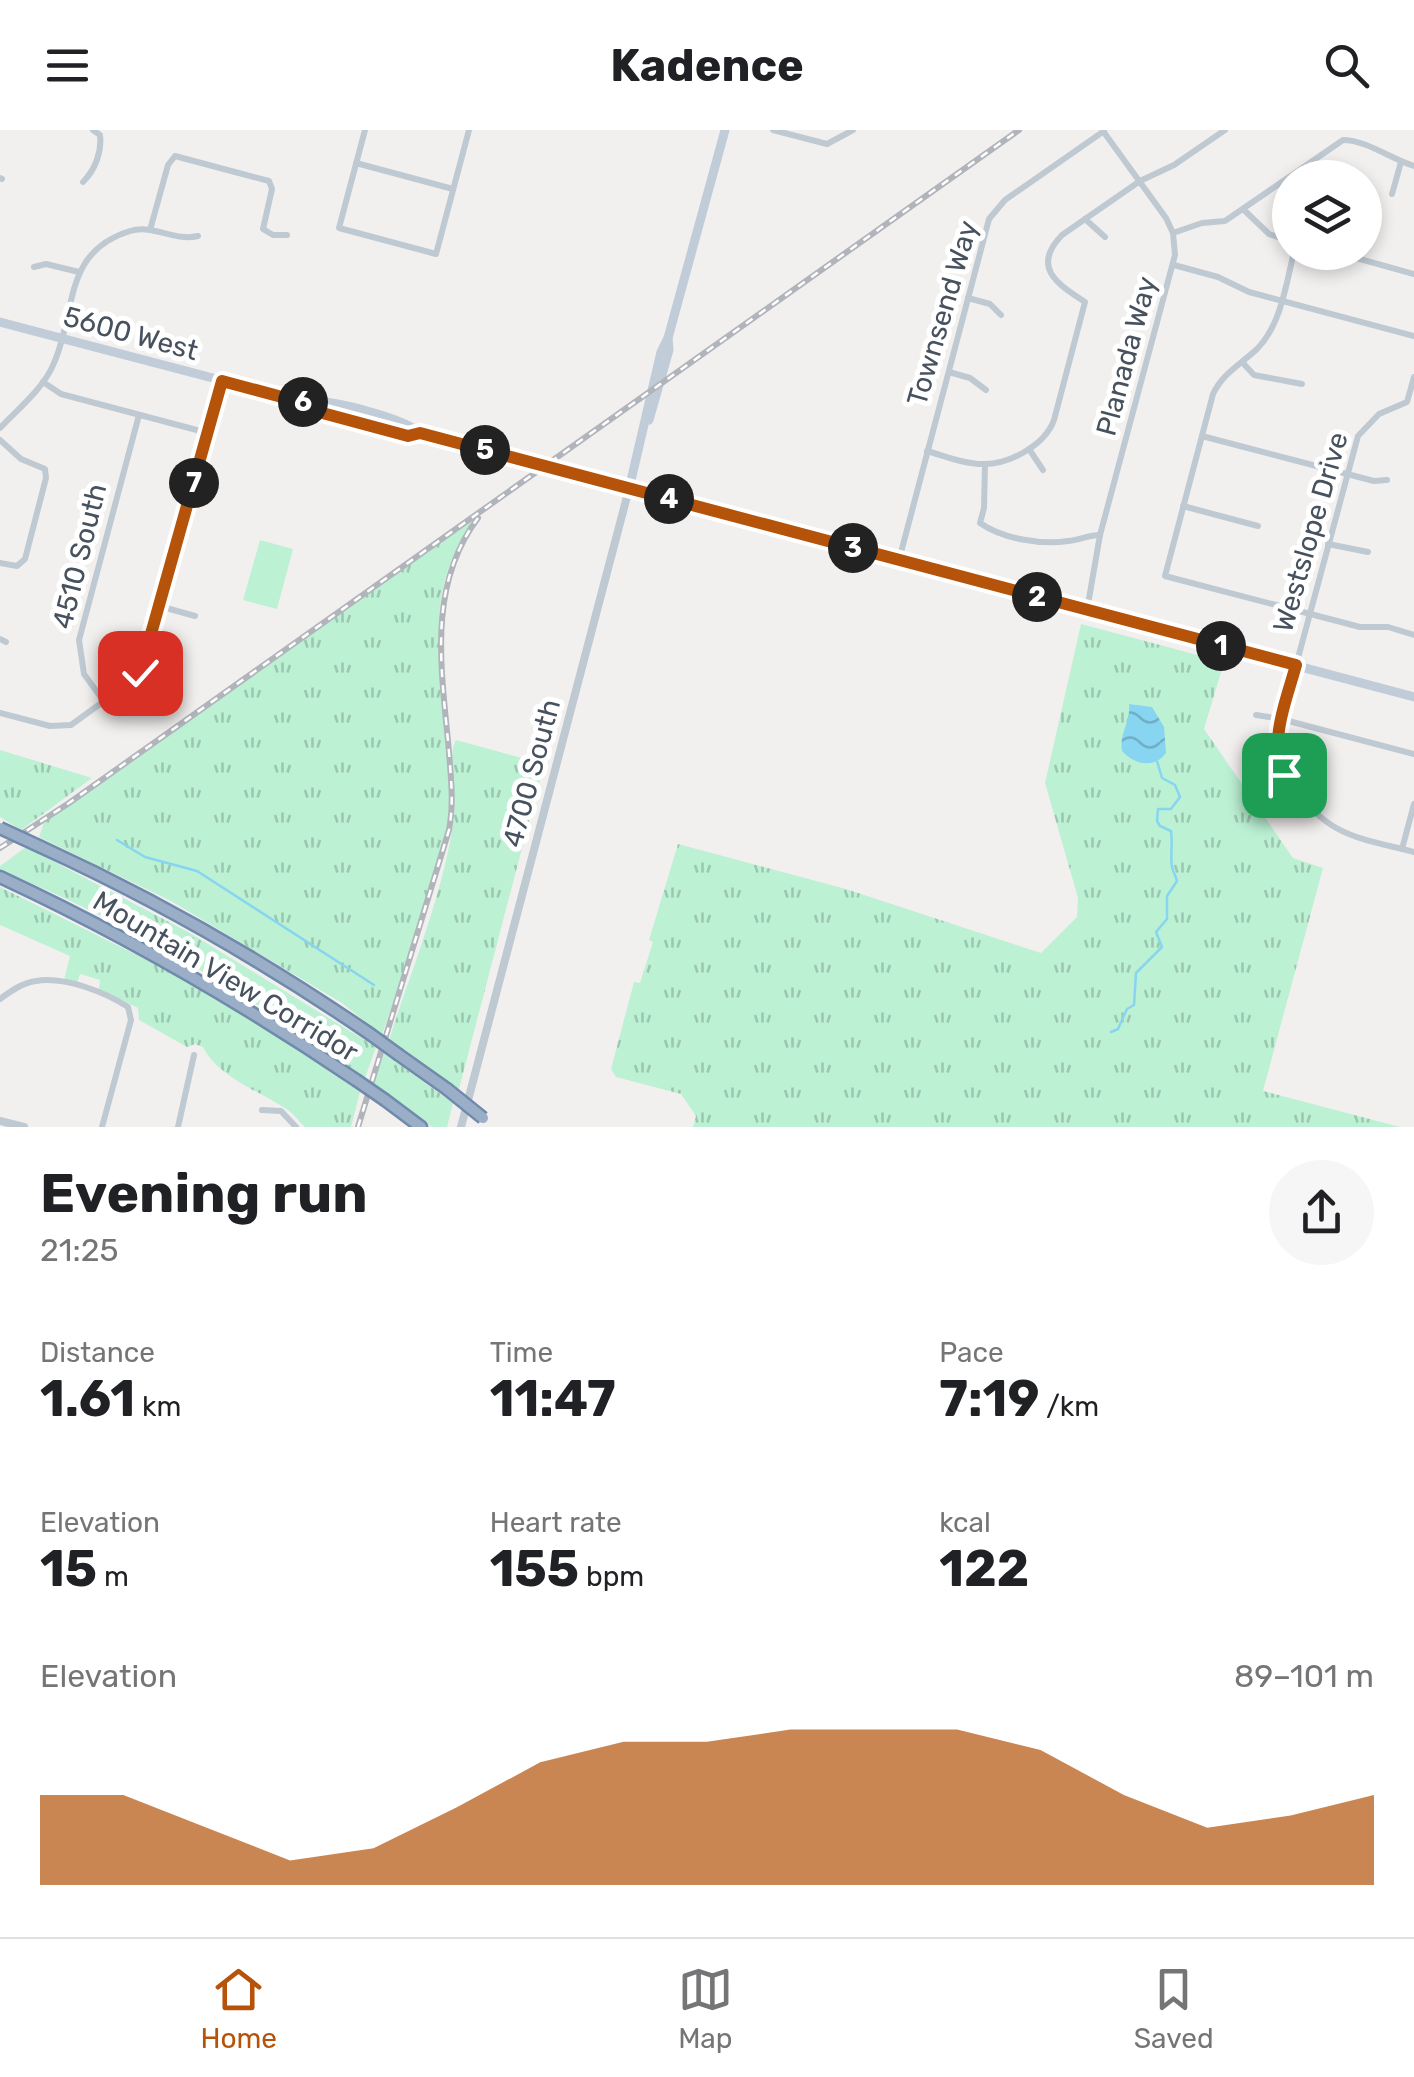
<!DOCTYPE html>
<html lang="en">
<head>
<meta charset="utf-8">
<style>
  body { margin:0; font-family:Rubik,sans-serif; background:#f6f6f6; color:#202124; height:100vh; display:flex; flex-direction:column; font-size:38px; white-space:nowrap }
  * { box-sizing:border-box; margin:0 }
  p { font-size:32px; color:#757577 }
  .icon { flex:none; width:55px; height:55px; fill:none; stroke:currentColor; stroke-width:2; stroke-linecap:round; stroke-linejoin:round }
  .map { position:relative; height:997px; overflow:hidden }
  .drawer { display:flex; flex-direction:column; background:#fff; flex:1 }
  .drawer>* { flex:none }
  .controls { position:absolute; left:1272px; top:30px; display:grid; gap:20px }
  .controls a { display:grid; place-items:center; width:110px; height:110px; border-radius:50%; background:#fff; box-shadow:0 5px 15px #0003; font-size:50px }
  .pin { position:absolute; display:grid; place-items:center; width:85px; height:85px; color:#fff; margin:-42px; border-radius:20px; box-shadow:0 5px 15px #0006 }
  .km { position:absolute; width:50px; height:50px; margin:-25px; border-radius:50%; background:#222; color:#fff; font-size:28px; line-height:50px; text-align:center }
  .round { display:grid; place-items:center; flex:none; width:105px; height:105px; border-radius:52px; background:#f6f6f6 }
  .head { display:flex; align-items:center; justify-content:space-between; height:170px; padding:0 40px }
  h1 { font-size:55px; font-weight:700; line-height:75px }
  .metrics { display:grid; grid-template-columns:repeat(3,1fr); gap:15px; height:170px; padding:10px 40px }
  .metrics div { display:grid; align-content:center }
  .metrics b { font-size:50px; font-weight:700 }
  .metrics small { font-size:28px; font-weight:400 }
  .metrics p { font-size:28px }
  .chart { height:280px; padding:20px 40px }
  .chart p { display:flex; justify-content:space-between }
  .chart svg { width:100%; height:180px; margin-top:10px; fill:#b45309; opacity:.7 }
  header { display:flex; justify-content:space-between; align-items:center; height:130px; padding:0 40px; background:#fff; font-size:45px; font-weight:700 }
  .menu { display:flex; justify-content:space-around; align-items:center; height:140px; border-top:2px solid #e0e0e0; background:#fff; font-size:28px; color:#757577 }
  .menu a { display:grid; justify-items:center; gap:5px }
  .menu .on { color:#b45309 }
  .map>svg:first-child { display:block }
  .grass { fill:url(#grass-tufts) }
  .park { fill:#bcf1d4 }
  .water { fill:url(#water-waves) }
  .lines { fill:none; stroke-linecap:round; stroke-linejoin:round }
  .stream { stroke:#87d5f0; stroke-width:2.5 }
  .trunk-casing { stroke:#708aac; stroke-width:15 }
  .minor { stroke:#bfc9d2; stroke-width:6 }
  .tertiary { stroke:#bfc9d2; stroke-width:8 }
  .secondary { stroke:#c1ccd9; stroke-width:9 }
  .trunk { stroke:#9aaec8; stroke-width:10 }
  .rail-casing { stroke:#b1b4ba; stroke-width:6 }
  .rail { stroke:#fff; stroke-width:2.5; stroke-dasharray:8; stroke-linecap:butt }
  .trunk-bridge-casing { stroke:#708aac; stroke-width:15; stroke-linecap:butt }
  .trunk-bridge { stroke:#9aaec8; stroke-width:10 }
  .route-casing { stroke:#fff; stroke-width:20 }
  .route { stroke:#b45309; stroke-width:12 }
  .labels { text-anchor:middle; stroke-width:10; stroke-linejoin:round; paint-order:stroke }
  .street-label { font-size:28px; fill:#47525e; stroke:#fff }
</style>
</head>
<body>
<header><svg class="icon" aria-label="menu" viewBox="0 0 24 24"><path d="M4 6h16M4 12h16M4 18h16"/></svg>Kadence<svg class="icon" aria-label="search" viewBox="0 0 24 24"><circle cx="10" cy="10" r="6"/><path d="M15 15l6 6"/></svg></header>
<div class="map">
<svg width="1414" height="997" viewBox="0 0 1414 997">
  <defs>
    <pattern id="grass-tufts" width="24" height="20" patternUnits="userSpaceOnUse" patternTransform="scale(2.5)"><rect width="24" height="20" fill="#bcf1d4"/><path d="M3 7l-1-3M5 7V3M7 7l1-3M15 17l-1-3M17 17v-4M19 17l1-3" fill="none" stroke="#9bc6af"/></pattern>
    <pattern id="water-waves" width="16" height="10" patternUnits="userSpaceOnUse" patternTransform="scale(2.5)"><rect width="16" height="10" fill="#87d5f0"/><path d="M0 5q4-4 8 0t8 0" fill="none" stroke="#70afc6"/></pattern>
  </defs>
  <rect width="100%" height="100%" fill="#f2f0ef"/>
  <!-- grass -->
  <g class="grass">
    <path d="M 480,383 C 401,478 463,577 449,685 C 439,760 406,834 382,905 L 342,873 L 171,771 L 39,707 L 45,690 Z"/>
    <path d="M 1081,494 L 1224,532 L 1204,599 L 1293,728 L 1323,738 L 1263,961 L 1400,997 L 693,997 L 696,986 L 681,964 L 616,947 L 611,939 L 634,852 L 640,853 L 653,812 L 649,810 L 678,714 L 846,759 L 1041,823 L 1077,787 L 1078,768 L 1045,653 Z"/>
    <path d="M 456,610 L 544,634 L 459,959 L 389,910 C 412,838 444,762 454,687 C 456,666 447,625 456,610 Z"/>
    <path d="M 0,620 L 92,648 L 21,700 L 0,687 Z"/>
    <path d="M 26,717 L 190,803 L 376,917 L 365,948 C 251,866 130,793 0,740 L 0,736 Z"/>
    <path d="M 0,757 L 173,843 L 289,912 L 360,962 L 351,997 L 305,997 C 299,992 295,985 288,980 C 259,961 218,947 203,917 L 195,914 L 187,917 L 139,890 L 138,878 L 99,859 L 100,850 L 80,844 L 77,853 L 64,850 L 70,826 L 0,795 Z"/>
    <path d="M 384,923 L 453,973 L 447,997 L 432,997 L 373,954 Z"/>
  </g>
  <!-- park -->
  <path class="park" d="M 260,410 L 293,419 L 277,479 L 243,470 Z"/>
  <!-- water -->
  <path class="water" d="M 1129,574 L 1152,577 L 1164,597 L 1166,623 C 1154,639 1135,635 1122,621 C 1119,603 1131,592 1129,574 Z"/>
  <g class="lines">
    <!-- stream -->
    <g class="stream">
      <path d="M 117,710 L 145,727 L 197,741 L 374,855"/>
      <path d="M 1111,902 L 1118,899 L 1127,879 L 1134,875 L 1136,843 L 1162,817 L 1156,802 L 1167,789 L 1167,766 L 1177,751 C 1176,746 1173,742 1172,737 C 1170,726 1173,714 1171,701 L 1160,696 L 1157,691 L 1158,679 L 1171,679 L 1180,667 L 1175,655 L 1162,648 L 1157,631"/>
    </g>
    <defs>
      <g id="trunk">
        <path d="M 41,717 C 157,770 265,832 370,904"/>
        <path d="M 0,747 C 125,805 242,873 356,950"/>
        <path d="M 399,925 L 447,959"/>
        <path d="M 385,970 L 421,997"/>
      </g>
    </defs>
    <!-- trunk casing -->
    <use href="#trunk" class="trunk-casing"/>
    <!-- minor -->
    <g class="minor">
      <path d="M 365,0 L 339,98 L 436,124 L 469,0"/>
      <path d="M 773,0 L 827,14 L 853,0"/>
      <path d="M 356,33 L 453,59"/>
      <path d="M 0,48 L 2,49"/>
      <path d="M 83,52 C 95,40 102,22 100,5 L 93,0"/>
      <path d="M 1392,64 L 1401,32"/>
      <path d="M 1243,79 L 1269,104 L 1290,111"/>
      <path d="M 1085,89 L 1105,107"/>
      <path d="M 150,100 L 168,35 L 175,26 L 269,51 L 272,59 L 263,99 L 273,105 L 287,105"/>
      <path d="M 1173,103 L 1202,93 L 1225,91 L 1343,10 C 1366,10 1391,29 1414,36"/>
      <path d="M 1294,122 C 1286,154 1281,195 1257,219 C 1241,234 1223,243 1213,264 L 1165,446 L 1360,497 L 1388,497 L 1414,505"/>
      <path d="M 1335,122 L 1414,144"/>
      <path d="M 1174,135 L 1218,147 L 1249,162 L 1414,206"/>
      <path d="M 34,137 L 46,134 L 79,142"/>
      <path d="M 968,168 L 990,174 L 1001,185"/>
      <path d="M 1242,232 L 1254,245 L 1302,254"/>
      <path d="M 949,242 L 970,248 L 986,260"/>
      <path d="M 1414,247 L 1407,272 L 1379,284 L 1358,306 L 1278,602 C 1276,626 1281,641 1296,661 C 1332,708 1360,708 1414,722"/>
      <path d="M 43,252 L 61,264 L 208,303"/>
      <path d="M 0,298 C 18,279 44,258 54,233 C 77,181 62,122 130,101 C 154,94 175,112 198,106"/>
      <path d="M 1202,306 L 1374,351 L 1387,350"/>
      <path d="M 0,310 L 21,329 L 45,339 L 46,348 L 25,429 L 17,436 L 0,433"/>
      <path d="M 1029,319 L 1043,340"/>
      <path d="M 927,321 C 945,326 964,334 982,334 C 1009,335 1045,315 1054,290 L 1085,172 C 1057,154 1031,137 1062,105 L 1140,51 L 1174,35 L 1225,0"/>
      <path d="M 985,334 L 984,378 L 980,393 C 1003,409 1041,415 1068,411 C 1079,410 1089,405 1100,405"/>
      <path d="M 1183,376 L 1258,396"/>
      <path d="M 1328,414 L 1368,422"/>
      <path d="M 899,430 L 989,89 L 1005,70 L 1104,1"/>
      <path d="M 159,476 L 195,486"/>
      <path d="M 1087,480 L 1100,405 L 1175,125 L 1173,103 L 1166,88 L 1103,1"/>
      <path d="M 0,509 L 6,512"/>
      <path d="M 105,573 L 84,544 L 79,510 L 139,285"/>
      <path d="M 0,583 L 50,596 L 71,595 L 137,547 L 178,416 L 222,251"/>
      <path d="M 1256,585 L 1281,589 L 1414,624"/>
      <path d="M 1402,719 L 1414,674"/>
      <path d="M 0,869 C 11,861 22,853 36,851 C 64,846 105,862 128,877 L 131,890 L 102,997"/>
      <path d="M 262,980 L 281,981 L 296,997"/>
      <path d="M 178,997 L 194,925"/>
    </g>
    <!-- tertiary -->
    <g class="tertiary">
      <path d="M 0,991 L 24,997"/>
      <path d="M 461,997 L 629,359"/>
    </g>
    <!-- secondary -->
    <g class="secondary">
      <path d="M 0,192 L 308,273 L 315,281 L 409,306 L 420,303"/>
      <path d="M 308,273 C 327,267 405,289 420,303 L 1414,567"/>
      <path d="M 649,290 L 669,220 L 668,208"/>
      <path d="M 629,359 L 661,222 L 668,208 L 725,0"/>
    </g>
    <!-- trunk -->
    <use href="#trunk" class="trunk"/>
    <defs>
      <g id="rail">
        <path d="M 0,718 L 69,673 L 1019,0"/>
        <path d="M 358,997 L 449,700 C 454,673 451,649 449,622 C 442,542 426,457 478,388"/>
      </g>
    </defs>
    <!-- rail casing -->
    <use href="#rail" class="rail-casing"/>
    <!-- rail -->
    <use href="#rail" class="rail"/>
    <defs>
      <g id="trunk-bridge">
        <path d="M 0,698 L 41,717"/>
        <path d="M 370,904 L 399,925"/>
        <path d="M 356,950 L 385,970"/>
        <path d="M 447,959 L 483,988"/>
      </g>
    </defs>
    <!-- trunk-bridge casing -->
    <use href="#trunk-bridge" class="trunk-bridge-casing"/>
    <!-- trunk-bridge -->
    <use href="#trunk-bridge" class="trunk-bridge"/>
  </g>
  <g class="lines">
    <defs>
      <path id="route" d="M 140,543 L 222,251 L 308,274 L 315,281 L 408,306 L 420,303 L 1296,535 C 1286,572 1269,608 1284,645"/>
    </defs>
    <!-- route casing -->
    <use href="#route" class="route-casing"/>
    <!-- route -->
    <use href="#route" class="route"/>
  </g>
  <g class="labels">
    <!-- street labels -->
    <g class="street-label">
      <text transform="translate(942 183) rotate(-74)" y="10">Townsend Way</text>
      <text transform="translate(131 203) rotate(15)" y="10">5600 West</text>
      <text transform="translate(1126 226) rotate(-75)" y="10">Planada Way</text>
      <text transform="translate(1310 402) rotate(-74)" y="10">Westslope Drive</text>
      <text transform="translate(79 426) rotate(-76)" y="10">4510 South</text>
      <text transform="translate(531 643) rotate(-75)" y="10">4700 South</text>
      <text transform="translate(226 846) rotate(31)" y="10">Mountain View Corridor</text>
    </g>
  </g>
</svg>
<div class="controls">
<a><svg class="icon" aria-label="layers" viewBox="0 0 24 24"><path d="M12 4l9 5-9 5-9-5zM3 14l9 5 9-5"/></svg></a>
</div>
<div class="pin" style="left:1284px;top:645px;background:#1e9e55"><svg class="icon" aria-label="arrive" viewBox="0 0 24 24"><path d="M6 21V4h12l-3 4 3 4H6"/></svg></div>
<div class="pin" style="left:140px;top:543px;background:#d93025"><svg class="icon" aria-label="check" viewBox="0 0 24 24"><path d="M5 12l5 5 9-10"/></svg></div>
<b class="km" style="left:1221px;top:516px">1</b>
<b class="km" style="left:1037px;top:467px">2</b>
<b class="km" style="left:853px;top:418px">3</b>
<b class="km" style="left:669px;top:369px">4</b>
<b class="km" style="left:485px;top:320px">5</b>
<b class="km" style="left:303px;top:272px">6</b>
<b class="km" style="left:194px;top:353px">7</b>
</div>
<section class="drawer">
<div class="head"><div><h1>Evening run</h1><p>21:25</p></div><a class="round"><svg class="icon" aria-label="share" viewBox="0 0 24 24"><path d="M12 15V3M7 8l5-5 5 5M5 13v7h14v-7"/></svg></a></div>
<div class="metrics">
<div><p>Distance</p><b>1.61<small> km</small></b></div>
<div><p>Time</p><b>11:47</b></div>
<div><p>Pace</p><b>7:19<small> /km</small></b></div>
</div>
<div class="metrics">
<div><p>Elevation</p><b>15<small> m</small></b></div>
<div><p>Heart rate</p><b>155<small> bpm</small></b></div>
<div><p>kcal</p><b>122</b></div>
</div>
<div class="chart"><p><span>Elevation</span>89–101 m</p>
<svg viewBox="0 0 160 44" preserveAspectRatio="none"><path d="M0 44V22L10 22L20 30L30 38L40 35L50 25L60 14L70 9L80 9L90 6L100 6L110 6L120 11L130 22L140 30L150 27L160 22V44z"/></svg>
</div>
</section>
<nav class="menu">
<a class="on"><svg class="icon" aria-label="home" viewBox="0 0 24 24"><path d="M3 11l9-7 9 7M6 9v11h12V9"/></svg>Home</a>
<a><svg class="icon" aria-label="map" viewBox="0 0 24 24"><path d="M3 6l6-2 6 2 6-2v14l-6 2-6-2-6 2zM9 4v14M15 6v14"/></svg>Map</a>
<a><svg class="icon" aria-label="saved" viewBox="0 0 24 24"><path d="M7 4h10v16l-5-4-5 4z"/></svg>Saved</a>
</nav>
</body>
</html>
